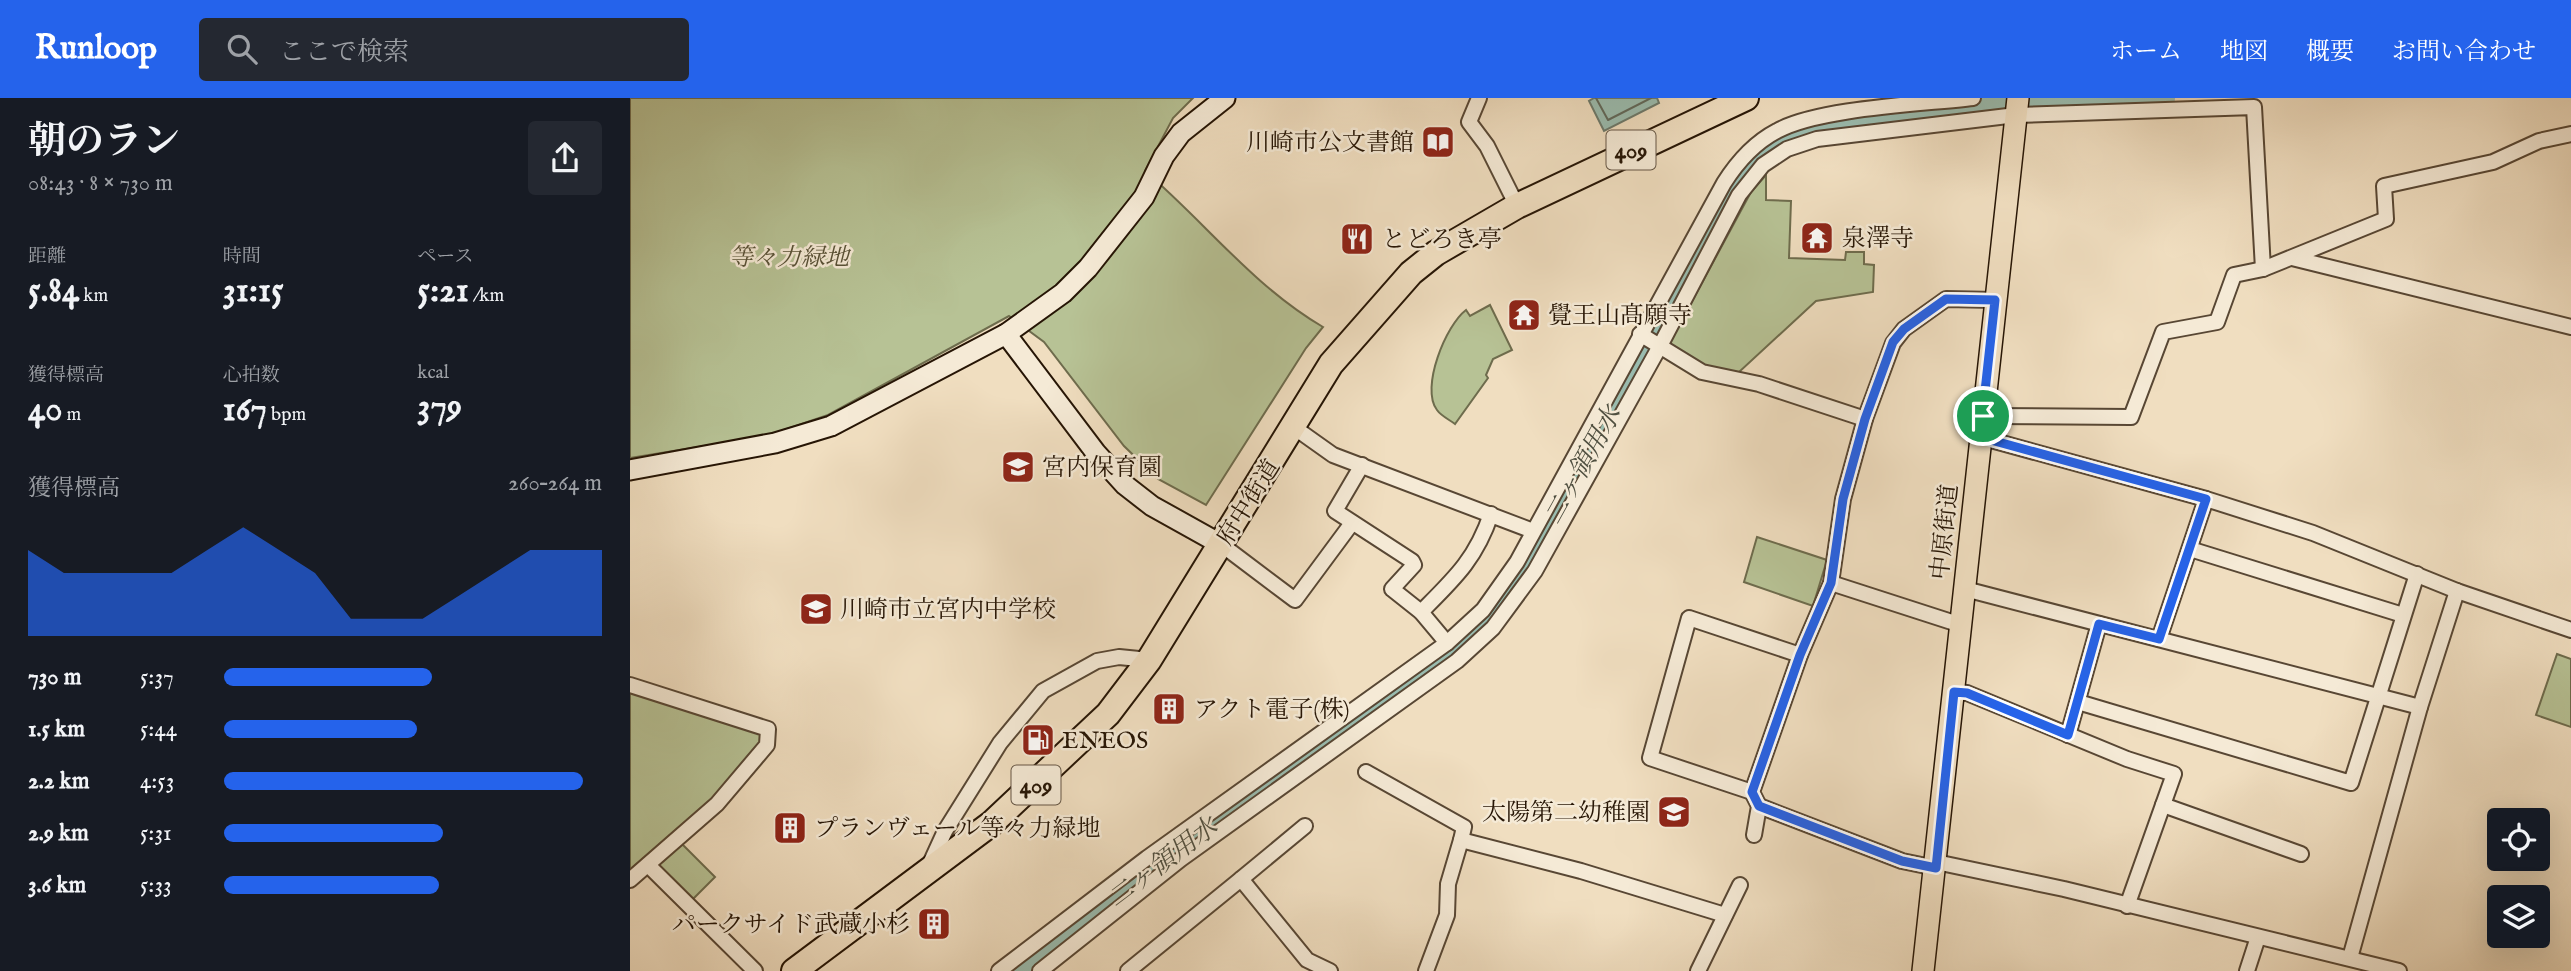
<!DOCTYPE html>
<html lang="ja">
<head>
<meta charset="utf-8">
<style>
  body { margin:0; font-family:"IM FELL English","Noto Serif JP",serif; background:#242831; color:#f1f3f6; height:100vh; display:flex; flex-direction:column; font-size:26px; white-space:nowrap }
  * { box-sizing:border-box; margin:0 }
  p { font-size:23px; color:#9ea1a6 }
  .icon { flex:none; width:38px; height:38px; fill:none; stroke:currentColor; stroke-width:2; stroke-linecap:round; stroke-linejoin:round }
  .map { position:relative; flex:1; overflow:hidden }
  .panel { display:flex; flex-direction:column; background:#171b24; width:630px }
  .panel>* { flex:none }
  .buttons { position:absolute; left:1857px; top:710px; display:grid; gap:14px }
  .buttons a { display:grid; place-items:center; width:63px; height:63px; border-radius:7px; background:#171b24; box-shadow:0 7px 28px #0002; font-size:35px }
  .pin { position:absolute; display:grid; place-items:center; width:60px; height:60px; color:#fff; margin:-30px; border:4px solid #fff; border-radius:50%; box-shadow:0 2px 7px #0007 }
  .round { display:grid; place-items:center; flex:none; width:74px; height:74px; border-radius:7px; background:#242831 }
  .head { display:flex; align-items:center; justify-content:space-between; height:119px; padding:0 28px }
  h1 { font-size:38px; font-weight:700; line-height:52px }
  .figures { display:grid; grid-template-columns:repeat(3,1fr); gap:10px; height:119px; padding:7px 28px }
  .figures div { display:grid; align-content:center }
  .figures b { font-size:35px; font-weight:700 }
  .figures small { font-size:19px; font-weight:400 }
  .figures p { font-size:19px }
  .chart { height:196px; padding:14px 28px }
  .chart p { display:flex; justify-content:space-between }
  .chart svg { width:100%; height:126px; margin-top:7px; fill:#2563eb; opacity:.7 }
  ul { padding:0 28px; list-style:none; font-size:23px }
  li { display:grid; grid-template-columns:112px 84px 1fr; align-items:center; height:52px }
  li i { height:18px; border-radius:9px; background:#2563eb }
  header { display:flex; align-items:center; gap:42px; box-sizing:border-box; height:98px; padding:0 35px; background:#2563eb; color:#fff }
  header strong { font-size:33px }
  nav { display:flex; gap:38px; margin-inline-start:auto; font-size:24px }
  .search { width:490px; height:63px; background:#242831; display:flex; align-items:center; gap:18px; box-sizing:border-box; padding:0 24px; border-radius:7px; color:#9ea1a6; font-size:26px }
  main { display:flex; flex:1; min-height:0 }
  .map>svg:first-child { display:block }
  .green { fill:#b7c295; stroke:#6e6c4d; stroke-width:2 }
  .water { fill:#9abcaf; stroke:#6c796b; stroke-width:2 }
  .lines { fill:none; stroke-linecap:round; stroke-linejoin:round }
  .shore { stroke:#60685a; stroke-width:2 }
  .river { stroke:#9abcaf; stroke-width:30 }
  .street-casing { stroke:#584734; stroke-width:18 }
  .secondary-casing { stroke:#261505; stroke-width:23 }
  .primary-casing { stroke:#261505; stroke-width:24 }
  .highway-casing { stroke:#261505; stroke-width:28 }
  .street { stroke:#f5ead6; stroke-width:14 }
  .secondary { stroke:#f5ead6; stroke-width:19 }
  .primary { stroke:#f0dec0; stroke-width:21 }
  .highway { stroke:#f0dec0; stroke-width:24 }
  .route-casing { stroke:#fff; stroke-width:14 }
  .route { stroke:#2563eb; stroke-width:9 }
  .labels { text-anchor:middle; stroke-width:5; stroke-linejoin:round; paint-order:stroke }
  .shield { fill:#f5ead6; stroke:#645544; stroke-width:2 }
  .shield-label { font-size:23px; font-weight:bold; fill:#261505 }
  .poi-label { font-size:24px; fill:#261505; stroke:#f5ead6; text-anchor:start }
  .park-label { font-size:24px; font-style:italic; fill:#595237; stroke:#f5ead6 }
  .street-label { font-size:24px; fill:#261505; stroke:#f5ead6 }
  .water-label { font-size:26px; font-style:italic; fill:#4f4f40; stroke:#f5ead6 }
</style>
</head>
<body>
<header>
<strong>Runloop</strong>
<div class="search"><svg class="icon" aria-label="search" viewBox="0 0 24 24"><circle cx="10" cy="10" r="6"/><path d="M15 15l6 6"/></svg>ここで検索</div>
<nav><a>ホーム</a><a>地図</a><a>概要</a><a>お問い合わせ</a></nav>
</header>
<main>
<section class="panel">
<div class="head"><div><h1>朝のラン</h1><p>08:43 · 8 × 730 m</p></div><a class="round"><svg class="icon" aria-label="share" viewBox="0 0 24 24"><path d="M12 15V3M7 8l5-5 5 5M5 13v7h14v-7"/></svg></a></div>
<div class="figures">
<div><p>距離</p><b>5.84<small> km</small></b></div>
<div><p>時間</p><b>31:15</b></div>
<div><p>ペース</p><b>5:21<small> /km</small></b></div>
</div>
<div class="figures">
<div><p>獲得標高</p><b>40<small> m</small></b></div>
<div><p>心拍数</p><b>167<small> bpm</small></b></div>
<div><p>kcal</p><b>379</b></div>
</div>
<div class="chart"><p><span>獲得標高</span>260–264 m</p>
<svg viewBox="0 0 160 44" preserveAspectRatio="none"><path d="M0 44V14L10 22L20 22L30 22L40 22L50 14L60 6L70 14L80 22L90 38L100 38L110 38L120 30L130 22L140 14L150 14L160 14V44z"/></svg>
</div>
<ul>
<li><b>730 m</b>5:37<i style="width:55%"></i></li>
<li><b>1.5 km</b>5:44<i style="width:51%"></i></li>
<li><b>2.2 km</b>4:53<i style="width:95%"></i></li>
<li><b>2.9 km</b>5:31<i style="width:58%"></i></li>
<li><b>3.6 km</b>5:33<i style="width:57%"></i></li>
</ul>
</section>
<div class="map">
<svg width="1941" height="873" viewBox="0 0 1941 873">
  <rect width="100%" height="100%" fill="#f0dec0"/>
  <filter id="stains"><feTurbulence type="fractalNoise" baseFrequency=".00286" numOctaves="4"/><feColorMatrix values="0 0 0 0 .2 0 0 0 0 .09 0 0 0 0 .02 0 0 0 .5 -.17"/></filter>
  <radialGradient id="worn" r=".72"><stop offset=".6" stop-color="#630" stop-opacity="0"/><stop offset="1" stop-color="#630" stop-opacity=".3"/></radialGradient>
  <!-- green -->
  <g class="green">
    <path d="M 0,0 L 563,0 L 543,20 L 515,73 C 576,125 623,188 693,229 L 676,250 L 576,407 L 528,381 L 494,348 L 414,244 L 379,218 L 198,317 L 136,338 L 0,360 Z"/>
    <path d="M 1136,77 L 1136,102 L 1161,103 L 1159,160 L 1215,162 L 1216,154 L 1234,154 L 1234,166 L 1244,167 L 1243,194 L 1186,203 L 1108,275 L 1077,270 L 1041,248 L 1040,244 L 1121,94 Z"/>
    <path d="M 860,207 L 882,252 L 863,261 L 856,277 L 858,280 L 825,326 C 820,322 811,318 807,312 C 790,290 816,227 836,212 L 840,218 Z"/>
    <path d="M 1127,439 L 1197,462 L 1183,508 L 1114,484 Z"/>
    <path d="M 1927,556 L 1941,561 L 1941,629 L 1906,617 Z"/>
    <path d="M 0,594 L 131,635 L 130,646 L 85,700 L 0,772 Z"/>
    <path d="M 51,745 L 85,779 L 61,803 L 25,767 Z"/>
  </g>
  <!-- water -->
  <path class="water" d="M 964,0 L 1027,0 L 1029,5 L 974,33 L 959,3 Z"/>
  <g class="lines">
    <!-- shore -->
    <path class="shore" d="M 966,0 L 978,22 L 1021,0"/>
    <!-- river -->
    <path class="river" d="M 391,873 L 540,757 L 826,551 L 868,510 L 913,437 L 1105,86 L 1133,54 L 1176,33 L 1409,4 L 1530,0"/>
    <defs>
      <g id="street">
        <path d="M 849,0 L 839,24 L 857,48 L 887,108"/>
        <path d="M 1662,160 L 1941,229"/>
        <path d="M 1010,236 L 1072,274 L 1129,286 L 1235,321"/>
        <path d="M 1353,318 L 1501,319 L 1533,234 L 1587,224 L 1604,177 L 1633,171 L 1756,121 L 1754,88 L 1863,64 L 1909,43 L 1941,36"/>
        <path d="M 665,330 L 703,357 L 903,433"/>
        <path d="M 1350,339 L 1576,401 L 1683,435 L 1827,493 L 1941,532"/>
        <path d="M 732,367 L 705,413 L 782,463 L 784,467 L 762,491 L 791,514 L 817,545"/>
        <path d="M 592,447 L 665,502 L 722,425"/>
        <path d="M 1560,451 L 1773,517"/>
        <path d="M 1201,485 L 1331,527"/>
        <path d="M 1335,491 L 1790,609"/>
        <path d="M 791,514 C 824,481 846,461 861,416"/>
        <path d="M 1529,541 L 1576,401"/>
        <path d="M 0,587 L 138,631 L 137,647 L 87,706 L 0,782"/>
        <path d="M 1324,594 L 1337,595 L 1497,661 L 1544,676 L 1497,808"/>
        <path d="M 1448,604 L 1721,685 L 1787,476"/>
        <path d="M 1438,637 L 1469,526"/>
        <path d="M 736,674 L 834,729 L 831,742 L 951,773 L 1095,817"/>
        <path d="M 1122,694 L 1020,660 L 1059,520 L 1170,557"/>
        <path d="M 1533,707 L 1671,756"/>
        <path d="M 1129,708 L 1272,763 L 1306,770"/>
        <path d="M 1124,737 L 1129,708 L 1122,694 L 1170,557 L 1201,485 L 1213,401 L 1235,321 L 1263,245 L 1274,231 L 1316,201 L 1365,202"/>
        <path d="M 1306,764 L 1434,791 L 1769,873"/>
        <path d="M 18,767 L 125,873"/>
        <path d="M 299,768 L 315,733 L 370,645 L 413,593 L 467,563 L 489,559 L 519,562"/>
        <path d="M 611,781 L 675,728"/>
        <path d="M 1720,860 L 1790,609 L 1827,493"/>
        <path d="M 369,873 L 517,760 L 817,545 L 853,512 L 887,464 L 1094,85 C 1108,63 1124,45 1147,33 C 1188,10 1293,6 1343,0"/>
        <path d="M 410,873 L 551,761 L 827,563 L 863,530 L 905,473 L 1030,248 L 1109,97 L 1133,67 L 1157,51 L 1187,41 L 1386,17 L 1624,9 L 1633,171"/>
        <path d="M 498,873 L 611,781 L 677,862 L 700,873"/>
        <path d="M 796,873 L 817,817 L 818,786 L 831,742"/>
        <path d="M 1068,873 L 1110,787"/>
        <path d="M 1617,873 L 1628,839"/>
      </g>
      <g id="secondary">
        <path d="M 376,236 L 466,355 L 495,387 L 522,408 L 592,447"/>
        <path d="M 0,372 L 145,345 L 201,328 L 376,236 L 433,195 L 458,170 L 514,99 L 534,58 L 551,35 L 595,0"/>
      </g>
      <path id="primary" d="M 1293,873 L 1388,0"/>
      <path id="highway" d="M 164,873 L 362,725 L 478,616 L 519,562 L 701,266 L 781,175 L 806,155 L 887,108 L 1116,0"/>
    </defs>
    <!-- street casing -->
    <use href="#street" class="street-casing"/>
    <!-- secondary casing -->
    <use href="#secondary" class="secondary-casing"/>
    <!-- primary casing -->
    <use href="#primary" class="primary-casing"/>
    <!-- highway casing -->
    <use href="#highway" class="highway-casing"/>
    <!-- street -->
    <use href="#street" class="street"/>
    <!-- secondary -->
    <use href="#secondary" class="secondary"/>
    <!-- primary -->
    <use href="#primary" class="primary"/>
    <!-- highway -->
    <use href="#highway" class="highway"/>
  </g>
  <g class="lines">
    <defs>
      <path id="route" d="M 1316,201 L 1365,202 L 1350,339 L 1576,401 L 1529,541 L 1469,526 L 1438,637 L 1337,595 L 1324,594 L 1306,770 L 1272,763 L 1129,708 L 1122,694 L 1170,557 L 1201,485 L 1213,401 L 1235,321 L 1263,244 L 1274,231 Z"/>
    </defs>
    <!-- route casing -->
    <use href="#route" class="route-casing"/>
    <!-- route -->
    <use href="#route" class="route"/>
  </g>
  <!-- icons -->
  <defs>
    <symbol id="library-square" viewBox="-11 -11 22 22"><rect x="-9" y="-9" width="18" height="18" rx="4" fill="#8f2418" stroke="#f5ead6"/><path d="M-6-4Q-3-5.5-.7-3.5V5Q-3 3-6 4ZM6-4Q3-5.5 .7-3.5V5Q3 3 6 4Z" fill="#fff"/></symbol>
    <symbol id="temple-square" viewBox="-11 -11 22 22"><rect x="-9" y="-9" width="18" height="18" rx="4" fill="#8f2418" stroke="#f5ead6"/><path d="M0-6L5-2H3V0L6.5 2.5H4V6H1.5V3h-3V6H-4V2.5H-6.5L-3 0V-2H-5Z" fill="#fff"/></symbol>
    <symbol id="restaurant-square" viewBox="-11 -11 22 22"><rect x="-9" y="-9" width="18" height="18" rx="4" fill="#8f2418" stroke="#f5ead6"/><path d="M-5-6h1v4h1v-4h1v4h1v-4h1v5L-1.5 .5V6h-2V.5L-5-1ZM5-6V6H3V1.5H1.5Q1.5-4 5-6Z" fill="#fff"/></symbol>
    <symbol id="school-square" viewBox="-11 -11 22 22"><rect x="-9" y="-9" width="18" height="18" rx="4" fill="#8f2418" stroke="#f5ead6"/><path d="M0-5L7-2L0 1L-7-2ZM-4 1L0 2.5L4 1V4Q0 6-4 4Z" fill="#fff"/></symbol>
    <symbol id="building-square" viewBox="-11 -11 22 22"><rect x="-9" y="-9" width="18" height="18" rx="4" fill="#8f2418" stroke="#f5ead6"/><path d="M-4-6H4V6H1V3H-1V6H-4ZM-2.5-4.3h1.7v1.8h-1.7ZM.8-4.3h1.7v1.8H.8ZM-2.5-1h1.7V.8h-1.7ZM.8-1h1.7V.8H.8Z" fill="#fff"/></symbol>
    <symbol id="fuel-square" viewBox="-11 -11 22 22"><rect x="-9" y="-9" width="18" height="18" rx="4" fill="#8f2418" stroke="#f5ead6"/><path d="M-5.5-6h7V0h2V4h1.3V-2.5L3-4.5l.8-.8L6-3V5H2.5V1h-1V6h-7ZM-4.2-4.7v3.2H.2V-4.7Z" fill="#fff"/></symbol>
  </defs>
  <g fill-rule="evenodd">
    <use href="#library-square" x="789" y="25" width="38" height="38"/>
    <use href="#temple-square" x="1168" y="121" width="38" height="38"/>
    <use href="#restaurant-square" x="708" y="122" width="38" height="38"/>
    <use href="#temple-square" x="875" y="198" width="38" height="38"/>
    <use href="#school-square" x="369" y="350" width="38" height="38"/>
    <use href="#school-square" x="167" y="492" width="38" height="38"/>
    <use href="#building-square" x="520" y="592" width="38" height="38"/>
    <use href="#fuel-square" x="389" y="623" width="38" height="38"/>
    <use href="#school-square" x="1025" y="695" width="38" height="38"/>
    <use href="#building-square" x="141" y="711" width="38" height="38"/>
    <use href="#building-square" x="285" y="807" width="38" height="38"/>
  </g>
  <g class="labels">
    <!-- shield labels -->
    <g class="shield">
      <rect x="976.5" y="32.5" width="49" height="39" rx="5"/>
      <rect x="381.5" y="667.5" width="49" height="39" rx="5"/>
    </g>
    <g class="shield-label">
      <text x="1001" y="60">409</text>
      <text x="406" y="695">409</text>
    </g>
    <!-- poi labels -->
    <g class="poi-label">
      <text x="784" y="52" text-anchor="end">川崎市公文書館</text>
      <text x="1212" y="148">泉澤寺</text>
      <text x="752" y="149">とどろき亭</text>
      <text x="918" y="225">覺王山髙願寺</text>
      <text x="412" y="377">宮内保育園</text>
      <text x="210" y="519">川崎市立宮内中学校</text>
      <text x="564" y="619">アクト電子(株)</text>
      <text x="432" y="650">ENEOS</text>
      <text x="1020" y="722" text-anchor="end">太陽第二幼稚園</text>
      <text x="184" y="738">プランヴェール等々力緑地</text>
      <text x="280" y="834" text-anchor="end">パークサイド武蔵小杉</text>
    </g>
    <!-- park labels -->
    <g class="park-label">
      <text x="159" y="167">等々力緑地</text>
    </g>
    <!-- street labels -->
    <g class="street-label">
      <text transform="translate(618 404) rotate(-58)" y="8">府中街道</text>
      <text transform="translate(1314 434) rotate(-84)" y="8">中原街道</text>
    </g>
    <!-- water labels -->
    <g class="water-label">
      <text transform="translate(952 367) rotate(-61)" y="9">二ヶ領用水</text>
      <text transform="translate(532 764) rotate(-37)" y="9">二ヶ領用水</text>
    </g>
  </g>
  <rect width="100%" height="100%" filter="url(#stains)"/>
  <rect width="100%" height="100%" fill="url(#worn)"/>
</svg>
<div class="buttons">
<a><svg class="icon" aria-label="locate" viewBox="0 0 24 24"><circle cx="12" cy="12" r="6"/><path d="M12 2v4M12 18v4M2 12h4M18 12h4"/></svg></a>
<a><svg class="icon" aria-label="layers" viewBox="0 0 24 24"><path d="M12 4l9 5-9 5-9-5zM3 14l9 5 9-5"/></svg></a>
</div>
<div class="pin" style="left:1353px;top:318px;background:#1e9e55"><svg class="icon" aria-label="arrive" viewBox="0 0 24 24"><path d="M6 21V4h12l-3 4 3 4H6"/></svg></div>
</div>
</main>
</body>
</html>
